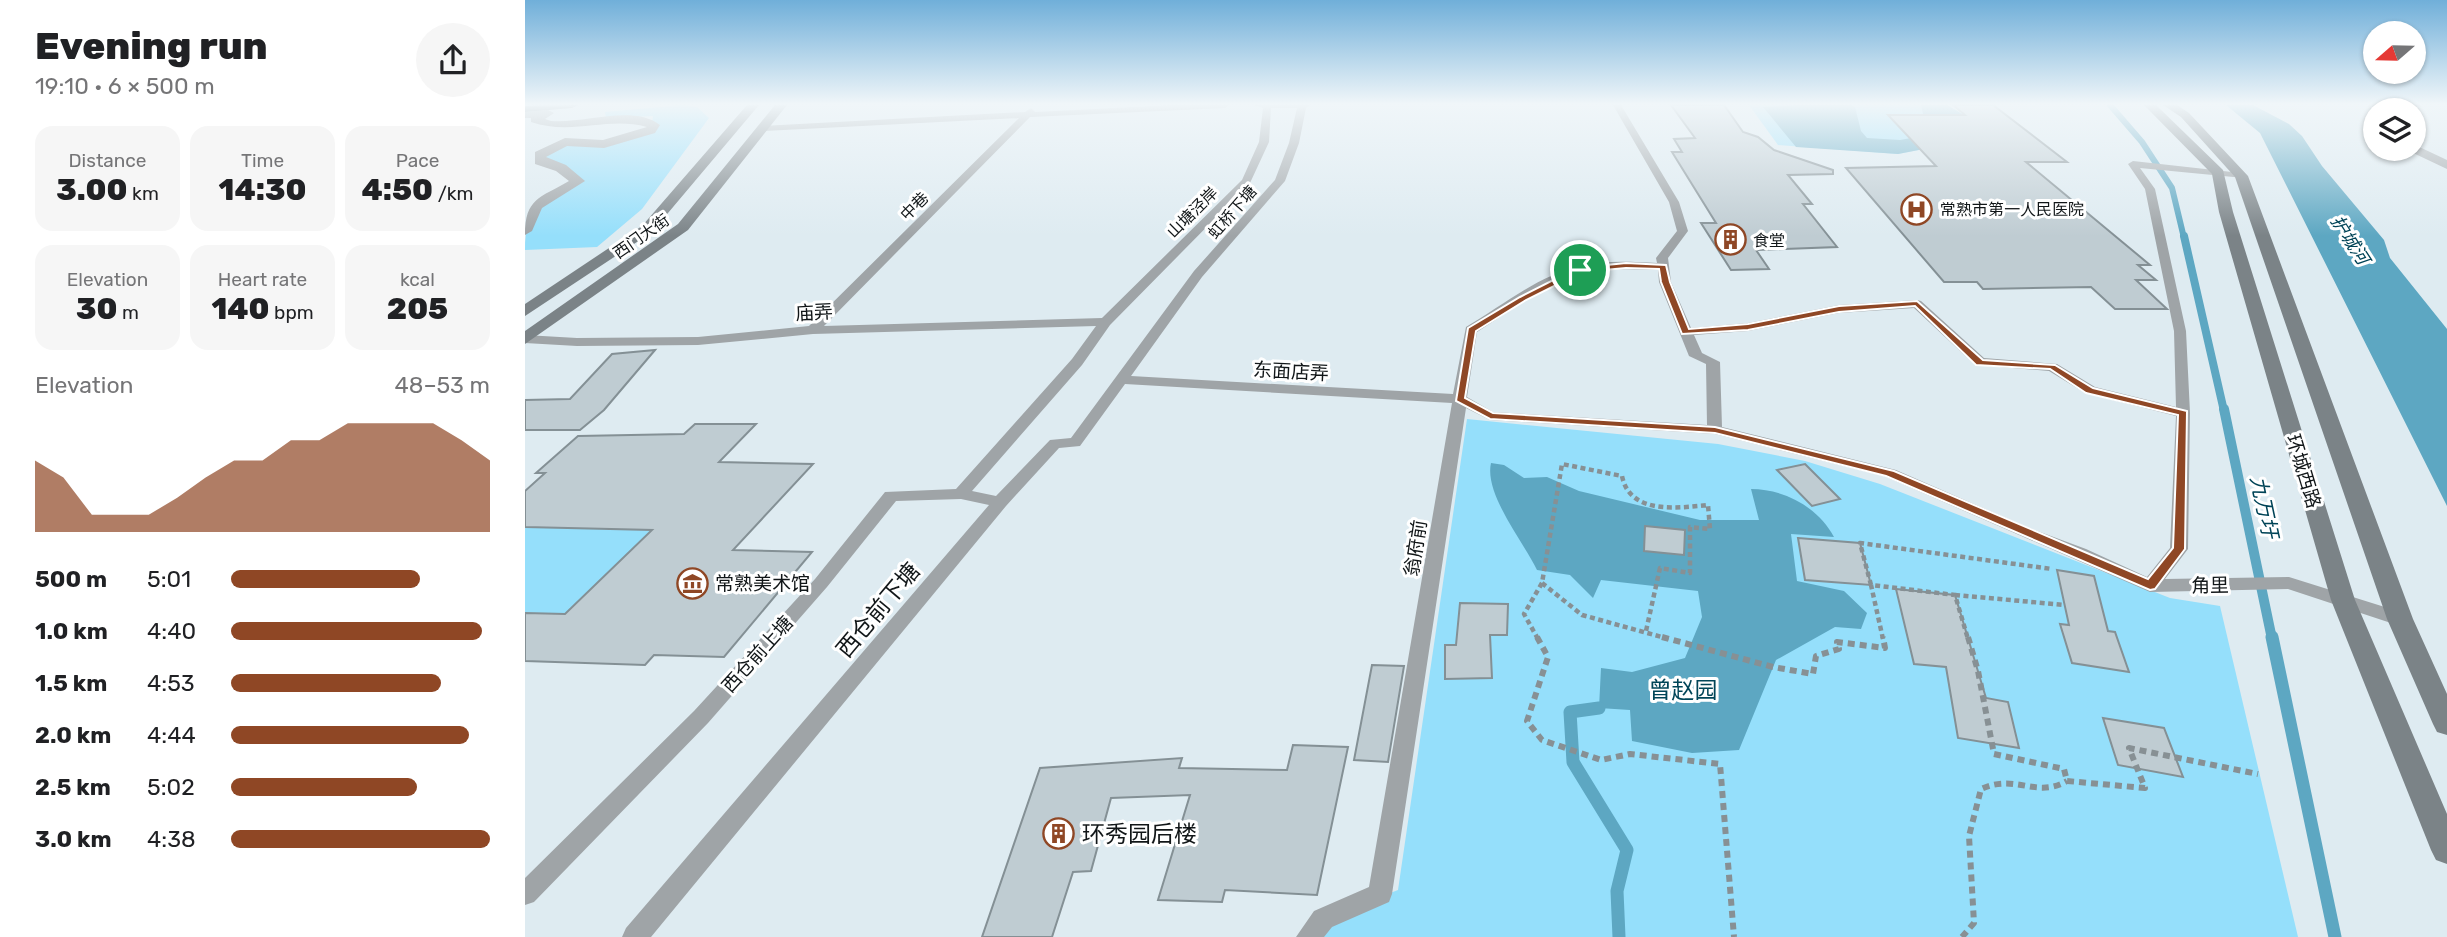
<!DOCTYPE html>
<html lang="en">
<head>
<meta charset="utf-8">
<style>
  body { margin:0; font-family:Rubik,"Noto Sans SC",sans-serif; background:#f6f6f6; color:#202124; height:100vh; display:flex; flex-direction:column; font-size:26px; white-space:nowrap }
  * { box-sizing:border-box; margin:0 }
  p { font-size:23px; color:#757577 }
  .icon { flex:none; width:38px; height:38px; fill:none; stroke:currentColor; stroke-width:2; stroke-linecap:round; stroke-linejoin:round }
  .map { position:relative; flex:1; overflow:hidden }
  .panel { display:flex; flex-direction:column; background:#fff; width:525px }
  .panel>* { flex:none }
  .needle { width:46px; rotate:250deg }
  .buttons { position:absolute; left:1838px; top:21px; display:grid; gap:14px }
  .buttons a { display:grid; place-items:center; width:63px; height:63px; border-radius:50%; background:#fff; box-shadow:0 2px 5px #0004; font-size:35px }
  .pin { position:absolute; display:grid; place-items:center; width:60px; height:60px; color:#fff; margin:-30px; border:4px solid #fff; border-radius:50%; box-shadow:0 2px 7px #0007 }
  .round { display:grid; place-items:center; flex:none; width:74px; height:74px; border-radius:37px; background:#f6f6f6 }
  .head { display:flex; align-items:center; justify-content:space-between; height:119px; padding:0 35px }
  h1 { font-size:38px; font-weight:800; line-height:52px }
  .figures { display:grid; grid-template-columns:repeat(3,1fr); gap:10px; height:119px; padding:7px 35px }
  .figures div { display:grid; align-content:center; border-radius:18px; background:#f6f6f6; text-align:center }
  .figures b { font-size:30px; font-weight:800 }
  .figures small { font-size:19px; font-weight:400 }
  .figures p { font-size:19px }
  .chart { height:196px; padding:14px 35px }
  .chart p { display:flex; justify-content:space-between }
  .chart svg { width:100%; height:126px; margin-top:7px; fill:#8f4725; opacity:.7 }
  ul { padding:0 35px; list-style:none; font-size:23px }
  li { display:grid; grid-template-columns:112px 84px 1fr; align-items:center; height:52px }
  li i { height:18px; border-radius:9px; background:#8f4725 }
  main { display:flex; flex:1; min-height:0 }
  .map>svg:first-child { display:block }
  .green { fill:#95dffb }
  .water { fill:#5da7c2 }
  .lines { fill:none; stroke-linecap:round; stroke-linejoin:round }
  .stream-far3 { stroke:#5da7c2; stroke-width:6 }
  .stream-far2 { stroke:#5da7c2; stroke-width:8 }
  .stream-far1 { stroke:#5da7c2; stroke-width:10 }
  .stream { stroke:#5da7c2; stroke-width:13 }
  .building { fill:#bfccd2; stroke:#849095; stroke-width:2 }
  .path-far1 { stroke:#879094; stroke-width:4.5; stroke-dasharray:5 3.5; stroke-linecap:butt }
  .path { stroke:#879094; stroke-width:6; stroke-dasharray:7 5; stroke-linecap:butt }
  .service { fill:#9fa4a7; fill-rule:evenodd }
  .pedestrian { fill:#9fa4a7; fill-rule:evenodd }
  .minor { fill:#9fa4a7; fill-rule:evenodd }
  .secondary { fill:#7b8387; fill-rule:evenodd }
  .primary { fill:#626c70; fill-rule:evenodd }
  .route { fill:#8f4725; stroke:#fff; stroke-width:2; fill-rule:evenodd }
  .labels { text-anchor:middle; stroke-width:6; stroke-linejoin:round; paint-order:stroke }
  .far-street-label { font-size:16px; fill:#111618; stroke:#fff }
  .far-poi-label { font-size:16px; fill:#111618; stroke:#fff; text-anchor:start }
  .far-water-label { font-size:18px; font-style:italic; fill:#004457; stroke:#fff }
  .street-label { font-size:19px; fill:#111618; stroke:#fff }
  .poi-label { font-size:19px; fill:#111618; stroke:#fff; text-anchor:start }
  .water-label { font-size:21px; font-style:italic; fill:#004457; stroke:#fff }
  .near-street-label { font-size:23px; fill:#111618; stroke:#fff }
  .near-park-label { font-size:23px; fill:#004558; stroke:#fff }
  .near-poi-label { font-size:23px; fill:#111618; stroke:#fff; text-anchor:start }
</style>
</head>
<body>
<main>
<section class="panel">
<div class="head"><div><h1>Evening run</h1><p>19:10 · 6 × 500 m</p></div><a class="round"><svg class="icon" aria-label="share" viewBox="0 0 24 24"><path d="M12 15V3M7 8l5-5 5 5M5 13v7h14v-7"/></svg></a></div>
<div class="figures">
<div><p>Distance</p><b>3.00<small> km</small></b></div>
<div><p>Time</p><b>14:30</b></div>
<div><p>Pace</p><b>4:50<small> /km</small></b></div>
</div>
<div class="figures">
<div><p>Elevation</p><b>30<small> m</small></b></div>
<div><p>Heart rate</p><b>140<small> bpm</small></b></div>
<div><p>kcal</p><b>205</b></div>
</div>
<div class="chart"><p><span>Elevation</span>48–53 m</p>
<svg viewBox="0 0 160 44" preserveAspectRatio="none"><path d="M0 44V19L10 25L20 38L30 38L40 38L50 32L60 25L70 19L80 19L90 12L100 12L110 6L120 6L130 6L140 6L150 12L160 19V44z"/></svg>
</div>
<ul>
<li><b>500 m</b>5:01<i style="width:73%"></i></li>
<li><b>1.0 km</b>4:40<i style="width:97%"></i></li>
<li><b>1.5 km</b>4:53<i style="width:81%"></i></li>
<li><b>2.0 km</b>4:44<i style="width:92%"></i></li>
<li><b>2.5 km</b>5:02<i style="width:72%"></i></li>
<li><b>3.0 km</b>4:38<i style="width:100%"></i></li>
</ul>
</section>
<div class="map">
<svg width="1922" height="937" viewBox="0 0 1922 937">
  <rect width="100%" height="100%" fill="#deebf1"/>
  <!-- green -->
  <g class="green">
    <path d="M 158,105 L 172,107 L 184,118 L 117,209 L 72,247 L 0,250 C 0,207 19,201 53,181 L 15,161 L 40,142 L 62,146 L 126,130 L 128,116 L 81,118 L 80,112 Z"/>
    <path d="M 1224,105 L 1422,105 L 1439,115 L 1404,148 L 1373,154 L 1253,145 Z"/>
    <path d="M 942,419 L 1193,444 L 1280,461 L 1355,484 L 1645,598 L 1695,606 L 1773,937 L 784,937 L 798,919 L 873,890 Z"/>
    <path d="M 0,527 L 127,530 L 40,614 L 0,613 Z"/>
  </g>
  <!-- water -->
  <g class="water">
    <path d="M 1275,105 L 1326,105 L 1330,107 L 1336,131 L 1342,138 L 1375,140 L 1403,135 L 1396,105 L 1422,105 L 1439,115 L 1404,148 L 1373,154 L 1271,147 L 1238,107 Z"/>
    <path d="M 1701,105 L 1728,105 L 1764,124 L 1777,136 L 1797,166 L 1859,240 L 1865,258 L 1922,329 L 1922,506 L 1735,133 Z"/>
    <path d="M 966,463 L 979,465 L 999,478 L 1022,477 L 1054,491 L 1175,520 L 1234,520 L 1226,489 C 1259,489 1293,507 1309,537 L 1266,534 L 1272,581 L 1319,591 L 1342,613 L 1336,629 L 1310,627 L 1251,660 L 1214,750 L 1167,753 L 1107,741 L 1105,710 L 1074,708 L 1076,668 L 1107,672 L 1160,658 L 1177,617 L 1173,591 L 1076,580 L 1068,598 L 1045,575 L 1012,570 C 998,541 959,494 966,463 Z"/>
  </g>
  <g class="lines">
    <!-- stream-far3 -->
    <path class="stream-far3" d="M 1585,105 L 1617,142 L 1647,188 L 1659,238"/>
    <!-- stream-far2 -->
    <path class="stream-far2" d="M 1659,236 L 1699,411"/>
    <!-- stream-far1 -->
    <path class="stream-far1" d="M 1699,409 L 1747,639"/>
    <!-- stream -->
    <g class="stream">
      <path d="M 1747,637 L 1810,937"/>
      <path d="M 1074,708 L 1045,712 L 1048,762 L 1102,850 L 1092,891 L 1094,937"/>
    </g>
  </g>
  <!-- building -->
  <g class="building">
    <path d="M 1146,105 L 1199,105 L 1218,132 L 1233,137 L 1249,150 L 1308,170 L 1308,174 L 1263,175 L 1287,204 L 1278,204 L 1312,247 L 1231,250 L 1244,269 L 1206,270 L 1176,223 L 1191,223 L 1147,152 L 1157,152 L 1149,139 L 1170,138 Z"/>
    <path d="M 1428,105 L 1468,105 L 1542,162 L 1501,162 L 1625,265 L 1613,265 L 1631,280 L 1611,280 L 1642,309 L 1590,309 L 1566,287 L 1458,289 L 1452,282 L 1419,282 L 1321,168 L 1411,166 L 1363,115 L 1440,115 Z"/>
    <path d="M 130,350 L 79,410 L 55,430 L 0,430 L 0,400 L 45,399 L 87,354 Z"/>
    <path d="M 170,424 L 231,424 L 194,462 L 288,464 L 208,550 L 287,552 L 199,657 L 129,655 L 120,665 L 0,661 L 0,613 L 40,614 L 127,530 L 0,527 L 0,491 L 20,473 L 11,473 L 53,436 L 159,434 Z"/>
    <path d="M 1280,464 L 1315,499 L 1287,506 L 1252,470 Z"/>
    <path d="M 1120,526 L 1160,530 L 1159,555 L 1119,551 Z"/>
    <path d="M 1273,538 L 1335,543 L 1346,585 L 1280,580 Z"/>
    <path d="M 1532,570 L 1569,576 L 1583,631 L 1590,632 L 1604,672 L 1547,663 L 1535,624 L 1544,625 Z"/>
    <path d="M 1371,589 L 1430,595 L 1461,698 L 1483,702 L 1494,748 L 1433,738 L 1421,667 L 1389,664 Z"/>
    <path d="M 935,603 L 983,604 L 982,635 L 965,635 L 967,678 L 920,679 L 920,645 L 931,645 Z"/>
    <path d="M 847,665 L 879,666 L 863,762 L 829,760 Z"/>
    <path d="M 1578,718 L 1639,728 L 1658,777 L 1593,765 Z"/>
    <path d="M 768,745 L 823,747 L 792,895 L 700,890 L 697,902 L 633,900 L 665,795 L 586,798 L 566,871 L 548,872 L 527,937 L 457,937 L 515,768 L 657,758 L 654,768 L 762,770 Z"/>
  </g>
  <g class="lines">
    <!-- path-far1 -->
    <g class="path-far1">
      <path d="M 1017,583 L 1057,615 L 1144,639"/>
      <path d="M 1346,585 L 1335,543 L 1527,569"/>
      <path d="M 1430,595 L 1540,605"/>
      <path d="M 1013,639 L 999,614 L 1017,583 L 1037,464 L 1097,476 C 1105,515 1152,508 1183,505 L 1185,529 L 1165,527 L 1165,573 L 1135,568 L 1121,631"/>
      <path d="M 1358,639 L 1346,585 L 1430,595 L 1443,639"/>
    </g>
    <!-- path -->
    <g class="path">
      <path d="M 1012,637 L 1023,657 L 1002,721 L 1017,740 L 1076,760 L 1105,754 L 1195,764 L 1209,937"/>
      <path d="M 1137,637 L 1248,667 L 1288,674 L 1291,656 L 1314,649 L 1312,642 L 1360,648 L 1358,637"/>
      <path d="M 1443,637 L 1453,671 L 1469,754 L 1539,769 L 1542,781 L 1620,788 L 1604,748 L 1733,774"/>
      <path d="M 1437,937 L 1449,923 L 1444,836 L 1456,789 C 1491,773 1511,799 1542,781"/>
    </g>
    <!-- service -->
    <path class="service" d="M 650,105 L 704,105 L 700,108 L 505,117 L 299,326 L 577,318 L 717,180 L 734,142 L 738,108 L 729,105 L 785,105 L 781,108 L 774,143 L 760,181 L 677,277 L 606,376 L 928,394 L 941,327 C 977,306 1015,274 1056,266 C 1081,260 1107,262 1132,263 L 1131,258 L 1152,231 L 1144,202 L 1088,105 L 1096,105 L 1154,202 L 1163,231 L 1143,258 L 1146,282 L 1166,328 L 1223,323 L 1314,305 L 1392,300 L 1396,301 L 1459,358 L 1532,364 L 1570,387 L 1651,407 L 1649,331 L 1620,189 L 1603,164 L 1608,161 L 1716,173 L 1719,174 L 1719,178 L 1615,168 L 1630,189 L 1661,331 L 1665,413 L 1663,549 L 1640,579 L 1764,577 L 1882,614 L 1884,619 L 1882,624 L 1875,626 L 1763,589 L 1625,592 L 1359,476 L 1190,434 L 965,420 L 941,408 L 867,894 L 864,902 L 807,927 L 799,937 L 771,937 L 789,911 L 844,887 L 927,403 L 600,384 L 555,446 L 534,448 L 481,506 L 126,937 L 97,937 L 101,928 L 464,505 L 436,499 L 371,501 L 302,587 L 183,723 L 9,902 L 0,905 L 0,878 L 169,711 L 290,579 L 360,492 L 431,489 L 547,359 L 571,326 L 288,334 L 173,345 L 52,346 L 0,343 L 0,335 L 52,338 L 173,337 L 284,326 L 494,118 L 239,131 L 236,130 L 236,126 L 500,112 L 506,108 L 510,112 ZM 746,108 L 772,108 L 764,143 L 750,180 L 669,271 L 546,438 L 525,440 L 471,496 L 447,491 L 557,365 L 585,325 L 725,183 L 744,142 ZM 1087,269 L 1133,270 L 1134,282 L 1164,356 L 1181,364 L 1182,425 L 968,412 L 942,397 L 952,332 C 995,305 1035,272 1087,269 ZM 1389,308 L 1450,365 L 1524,371 L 1560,393 L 1651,416 L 1645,548 L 1622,577 L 1561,549 L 1504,528 L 1371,470 L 1197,427 L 1195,362 L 1177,353 L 1169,335 L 1223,331 L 1314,313 Z"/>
    <!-- pedestrian -->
    <path class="pedestrian" d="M 23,110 L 29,113 L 20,119 L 26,121 C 58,124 108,104 135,125 L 130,133 L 79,148 L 42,146 L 21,157 L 41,165 L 60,181 L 17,208 L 7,231 L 0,235 C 0,198 15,198 44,181 L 31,171 L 10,164 L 10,152 L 40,138 L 78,140 L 122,127 C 83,116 47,136 6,122 L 6,118 L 0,118 L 0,112 Z"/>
    <!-- minor -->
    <g class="minor">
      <path d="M 1878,105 L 1895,105 L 1885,110 L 1869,110 Z"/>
      <path d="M 1888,144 L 1922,160 L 1922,169 L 1884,151 L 1888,149 Z"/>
    </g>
    <!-- secondary -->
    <g class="secondary">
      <path d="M 222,105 L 234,105 L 127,232 L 0,316 L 0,304 L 117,226 Z"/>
      <path d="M 250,105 L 262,105 L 163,230 L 0,344 L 0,331 L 153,224 Z"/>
      <path d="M 1619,105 L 1631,105 L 1698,170 L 1708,212 L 1830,600 L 1922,814 L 1922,864 L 1911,860 L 1906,850 L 1806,600 L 1694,212 L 1687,174 Z"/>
      <path d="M 1638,105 L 1652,105 L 1664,113 L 1723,176 L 1888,619 L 1922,694 L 1922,735 L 1912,732 L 1908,724 L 1862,619 L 1710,177 L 1656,117 Z"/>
    </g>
    <!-- primary -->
    <path class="primary" d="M 53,105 L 47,108 L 0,112 L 0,106 Z"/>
  </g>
  <!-- sky -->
  <linearGradient id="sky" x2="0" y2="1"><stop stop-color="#70afd9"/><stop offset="0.44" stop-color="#f0f6f9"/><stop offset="1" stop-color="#f0f6f9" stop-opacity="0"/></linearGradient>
  <rect width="1922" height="236" fill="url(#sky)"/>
  <!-- route -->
  <path class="route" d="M 1101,263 L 1141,265 L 1145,282 L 1164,329 L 1223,324 L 1314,306 L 1392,301 L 1458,360 L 1530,365 L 1568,388 L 1662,411 L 1660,549 L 1630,589 L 1625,590 L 1361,476 L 1190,433 L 965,419 L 931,401 L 943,328 L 995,297 L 1052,268 ZM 1101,268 L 1134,269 L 1136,282 L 1157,334 L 1223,330 L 1314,312 L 1390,306 L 1451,365 L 1525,369 L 1561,393 L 1653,415 L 1648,548 L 1623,579 L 1369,471 L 1190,427 L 968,413 L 940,398 L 951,331 L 1001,300 L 1057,272 Z"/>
  <!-- icons -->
  <defs>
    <symbol id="hospital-ring" viewBox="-11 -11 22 22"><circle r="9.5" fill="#fff" stroke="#8f4725" stroke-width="1.5"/><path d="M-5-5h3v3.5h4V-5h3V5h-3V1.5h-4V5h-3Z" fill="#8f4725"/></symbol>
    <symbol id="building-ring" viewBox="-11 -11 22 22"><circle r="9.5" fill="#fff" stroke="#8f4725" stroke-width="1.5"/><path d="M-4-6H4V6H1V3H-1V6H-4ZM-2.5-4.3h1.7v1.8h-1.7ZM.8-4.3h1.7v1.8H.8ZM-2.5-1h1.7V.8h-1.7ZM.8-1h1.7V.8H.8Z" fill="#8f4725"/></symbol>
    <symbol id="museum-ring" viewBox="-11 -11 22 22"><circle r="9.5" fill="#fff" stroke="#8f4725" stroke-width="1.5"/><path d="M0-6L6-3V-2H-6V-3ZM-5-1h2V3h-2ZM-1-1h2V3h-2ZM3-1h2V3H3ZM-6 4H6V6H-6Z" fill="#8f4725"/></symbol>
  </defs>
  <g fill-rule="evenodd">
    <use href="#hospital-ring" x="1374" y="192" width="35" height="35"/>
    <use href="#building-ring" x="1188" y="222" width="35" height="35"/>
    <use href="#museum-ring" x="150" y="566" width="35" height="35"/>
    <use href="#building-ring" x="516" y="816" width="35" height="35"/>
  </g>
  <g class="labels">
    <!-- far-street labels -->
    <g class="far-street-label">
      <text transform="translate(389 206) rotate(-45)" y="6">中巷</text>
      <text transform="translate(667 212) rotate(-45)" y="6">山塘泾岸</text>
      <text transform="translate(707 212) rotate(-49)" y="6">虹桥下塘</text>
      <text transform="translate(116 236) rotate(-35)" y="6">西门大街</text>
    </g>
    <!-- far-poi labels -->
    <g class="far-poi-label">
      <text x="1415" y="215">常熟市第一人民医院</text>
      <text x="1228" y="246">食堂</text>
    </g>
    <!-- far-water labels -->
    <g class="far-water-label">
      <text transform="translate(1825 240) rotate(57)" y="6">护城河</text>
    </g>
    <!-- street labels -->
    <g class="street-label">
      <text transform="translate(289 312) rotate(-3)" y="7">庙弄</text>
      <text transform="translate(766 371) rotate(3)" y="7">东面店弄</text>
      <text transform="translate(1779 471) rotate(73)" y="7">环城西路</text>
      <text transform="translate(890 548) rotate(-81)" y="7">翁府前</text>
      <text transform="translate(1685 585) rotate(-1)" y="7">角里</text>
      <text transform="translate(232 654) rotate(-48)" y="7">西仓前上塘</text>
    </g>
    <!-- poi labels -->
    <g class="poi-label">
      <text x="190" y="590">常熟美术馆</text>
    </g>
    <!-- water labels -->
    <g class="water-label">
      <text transform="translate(1739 507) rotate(78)" y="7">九万圩</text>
    </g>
    <!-- near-street labels -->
    <g class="near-street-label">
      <text transform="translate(353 610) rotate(-50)" y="8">西仓前下塘</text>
    </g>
    <!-- near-park labels -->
    <g class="near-park-label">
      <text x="1158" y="698">曾赵园</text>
    </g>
    <!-- near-poi labels -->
    <g class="near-poi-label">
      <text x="557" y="842">环秀园后楼</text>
    </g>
  </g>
</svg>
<div class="buttons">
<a><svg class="needle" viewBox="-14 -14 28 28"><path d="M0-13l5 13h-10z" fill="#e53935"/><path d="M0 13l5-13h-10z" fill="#757577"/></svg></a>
<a><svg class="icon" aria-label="layers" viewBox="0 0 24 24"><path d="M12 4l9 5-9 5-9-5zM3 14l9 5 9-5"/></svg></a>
</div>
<div class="pin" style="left:1055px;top:270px;background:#1e9e55"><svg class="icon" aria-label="arrive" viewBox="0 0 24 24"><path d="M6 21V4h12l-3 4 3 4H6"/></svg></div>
</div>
</main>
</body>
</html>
